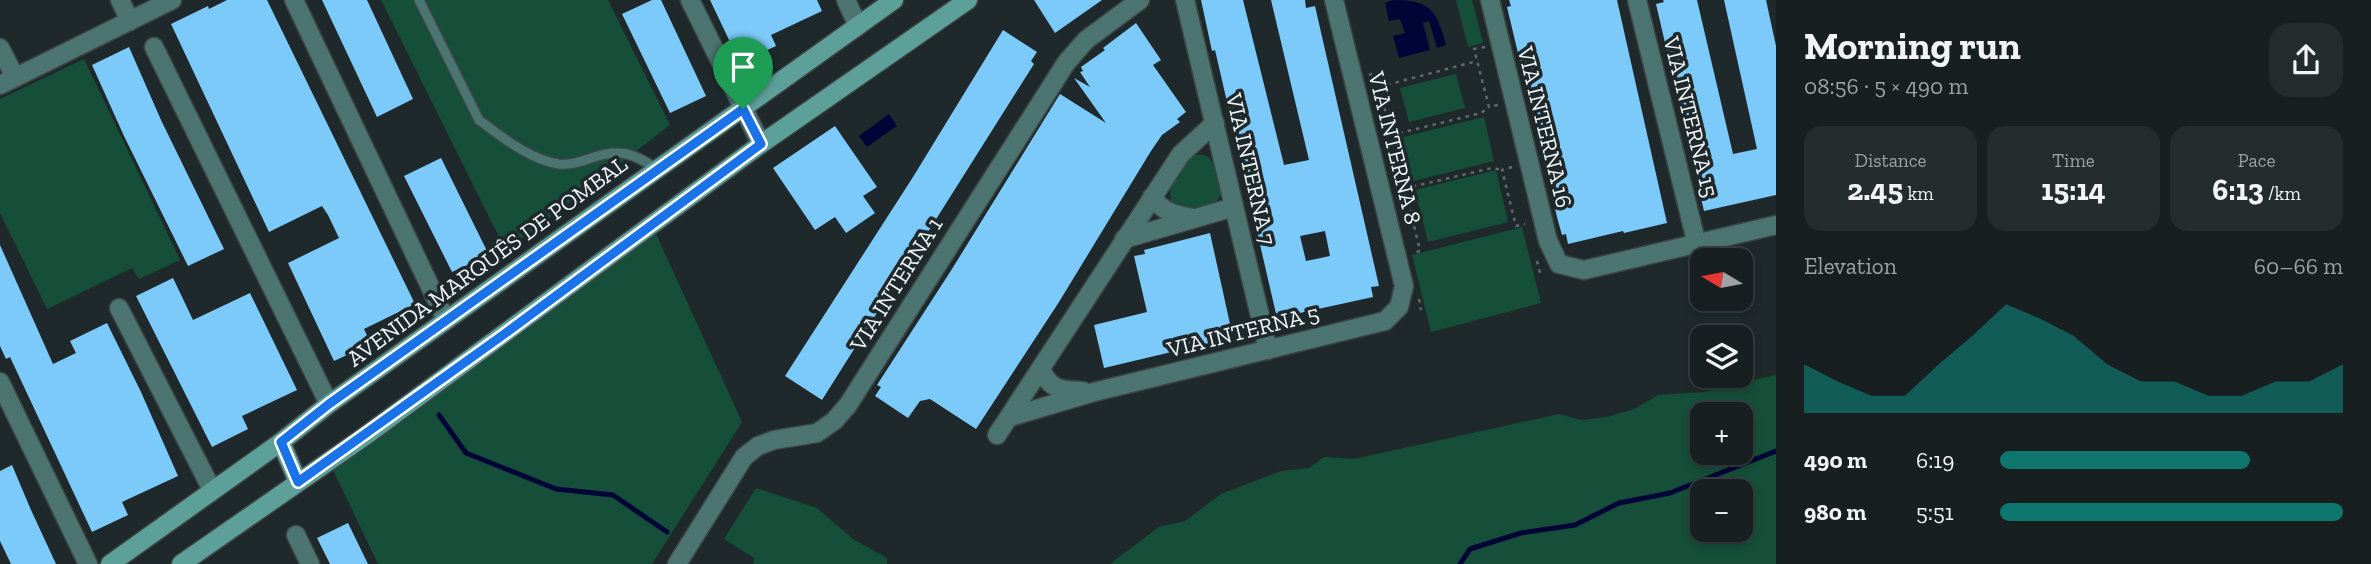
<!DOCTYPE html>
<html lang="en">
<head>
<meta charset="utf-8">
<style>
  body { margin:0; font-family:"Zilla Slab",serif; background:#242c2d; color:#f1f3f6; height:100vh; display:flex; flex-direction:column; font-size:26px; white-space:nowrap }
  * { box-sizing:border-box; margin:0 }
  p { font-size:23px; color:#9ea2a5 }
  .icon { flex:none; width:38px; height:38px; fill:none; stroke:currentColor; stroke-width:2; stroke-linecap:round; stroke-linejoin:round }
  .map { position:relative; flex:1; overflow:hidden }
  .side { display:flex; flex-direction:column; background:#171f20; width:595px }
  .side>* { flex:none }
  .needle { width:46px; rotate:280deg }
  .buttons { position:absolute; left:1690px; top:248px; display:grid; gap:14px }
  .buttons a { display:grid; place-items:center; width:63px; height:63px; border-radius:14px; background:#171f20; box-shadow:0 4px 10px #0003,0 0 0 2px #363d3e; font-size:35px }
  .pin { position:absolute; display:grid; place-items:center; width:60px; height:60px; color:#fff; margin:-72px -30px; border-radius:50% 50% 50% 0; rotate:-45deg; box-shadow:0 0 7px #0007 }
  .pin .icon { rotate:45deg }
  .round { display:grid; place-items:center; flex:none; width:74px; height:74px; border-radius:21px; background:#242c2d }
  .overview { display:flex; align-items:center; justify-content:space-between; height:119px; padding:0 28px }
  h1 { font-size:38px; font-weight:800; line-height:52px }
  .metrics { display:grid; grid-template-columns:repeat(3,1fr); gap:10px; height:119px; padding:7px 28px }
  .metrics div { display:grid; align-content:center; border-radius:18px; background:#242c2d; text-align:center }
  .metrics b { font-size:30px; font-weight:800 }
  .metrics small { font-size:19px; font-weight:400 }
  .metrics p { font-size:19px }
  .chart { height:196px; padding:14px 28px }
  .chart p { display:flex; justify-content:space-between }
  .chart svg { width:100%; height:126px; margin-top:7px; fill:#0f766e; opacity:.7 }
  ul { padding:0 28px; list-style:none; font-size:23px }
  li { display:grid; grid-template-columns:112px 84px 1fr; align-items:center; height:52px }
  li i { height:18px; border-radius:9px; background:#0f766e }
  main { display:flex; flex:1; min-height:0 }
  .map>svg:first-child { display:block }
  .green { fill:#164f39; fill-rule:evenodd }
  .water { fill:#000437 }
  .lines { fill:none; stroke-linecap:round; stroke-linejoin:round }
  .stream { stroke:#000437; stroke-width:5 }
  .building { fill:#7ccaf9; fill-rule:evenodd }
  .service-casing { stroke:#3c4647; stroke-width:12 }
  .minor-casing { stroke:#3c4647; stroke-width:21 }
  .secondary-casing { stroke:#3c4647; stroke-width:21 }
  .path { stroke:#5f696a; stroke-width:2.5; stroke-dasharray:3.5 5; stroke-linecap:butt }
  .service { stroke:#4c7470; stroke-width:9 }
  .minor { stroke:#4c7470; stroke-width:18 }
  .secondary { stroke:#5da099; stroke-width:18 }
  .route-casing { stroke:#fff; stroke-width:14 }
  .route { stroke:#1a73e8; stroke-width:9 }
  .labels { text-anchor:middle; stroke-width:7; stroke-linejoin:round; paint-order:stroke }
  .street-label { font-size:23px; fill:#eef5f6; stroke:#1f292b }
</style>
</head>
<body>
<main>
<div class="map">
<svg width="1776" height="564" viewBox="0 0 1776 564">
  <rect width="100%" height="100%" fill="#1f292b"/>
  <!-- green -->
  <g class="green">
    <path d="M 381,0 L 608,0 L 670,125 L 506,251 Z"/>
    <path d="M 1456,0 L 1472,0 L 1483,43 L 1468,47 Z"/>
    <path d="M 84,59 L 180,260 L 139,279 L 132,268 L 47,309 L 0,213 L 0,99 Z"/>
    <path d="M 1456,74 L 1465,108 L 1409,122 L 1400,88 Z"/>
    <path d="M 1484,117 L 1494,161 L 1410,182 L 1399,138 Z"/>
    <path d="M 1195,155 C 1199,155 1202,154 1206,156 C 1218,161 1226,191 1217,201 C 1210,208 1194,208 1185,211 L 1171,201 L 1170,189 L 1190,158 Z"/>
    <path d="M 1496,170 L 1508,222 L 1428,242 L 1415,190 Z"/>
    <path d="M 1522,227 L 1541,303 L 1431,332 L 1412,255 Z"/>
    <path d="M 656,234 L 742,422 L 652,564 L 378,564 L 332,468 Z"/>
    <path d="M 1776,375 L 1776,564 L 1110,564 L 1159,527 L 1185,521 L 1221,494 L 1281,471 L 1309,468 L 1324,457 L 1354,459 L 1559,414 L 1581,420 L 1607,417 L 1634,409 L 1658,395 L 1703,392 ZM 1703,415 L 1741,415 L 1741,453 L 1703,453 ZM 1703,492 L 1741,492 L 1741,530 L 1703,530 Z"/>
    <path d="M 756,488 L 817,508 L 853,539 L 887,558 L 887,564 L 753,564 L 754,558 L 724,539 Z"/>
  </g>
  <!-- water -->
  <g class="water">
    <path d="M 1393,0 C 1431,0 1437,11 1446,45 L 1437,48 L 1429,21 L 1423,23 L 1430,50 L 1399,58 L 1393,36 L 1405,33 L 1400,19 L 1389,21 L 1385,3 Z"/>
    <path d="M 889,114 L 897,126 L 867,147 L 859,136 Z"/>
  </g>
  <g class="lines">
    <!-- stream -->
    <g class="stream">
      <path d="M 439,415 L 466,453 L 556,489 L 613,495 L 667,532"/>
      <path d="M 1460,564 L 1470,549 L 1521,533 L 1575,525 L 1619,503 L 1670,493 L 1776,451"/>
    </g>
  </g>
  <!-- building -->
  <g class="building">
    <path d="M 227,0 L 267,0 L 415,304 L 364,329 L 371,344 L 334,361 L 288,263 L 339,238 L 328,215 L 322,206 L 269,232 L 171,24 L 208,6 L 209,9 Z"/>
    <path d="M 322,0 L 367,0 L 413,99 L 377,117 Z"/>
    <path d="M 652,0 L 661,0 L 706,96 L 670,113 L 622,14 Z"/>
    <path d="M 710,0 L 817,0 L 822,11 L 771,35 L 776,46 L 740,63 Z"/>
    <path d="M 1034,0 L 1102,0 L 1055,33 Z"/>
    <path d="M 1201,0 L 1243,0 L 1284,165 L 1309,160 L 1271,0 L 1305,0 L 1306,8 L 1315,6 L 1379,286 L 1371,287 L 1373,297 L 1277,318 L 1215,50 L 1212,51 ZM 1325,231 L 1330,256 L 1306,261 L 1300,236 Z"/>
    <path d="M 1509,0 L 1617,0 L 1667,223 L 1624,233 L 1623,231 L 1568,244 L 1566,234 L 1562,235 L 1558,221 L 1507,7 L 1511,6 Z"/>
    <path d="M 1663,0 L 1697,0 L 1733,154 L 1757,149 L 1724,0 L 1766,0 L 1776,46 L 1776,195 L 1704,211 L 1656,4 L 1664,2 Z"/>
    <path d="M 1136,23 L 1161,60 L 1153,65 L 1186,112 L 1177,119 L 1180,122 L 1162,135 L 1151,151 L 1059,302 L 976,429 L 930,399 L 920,401 L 908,418 L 875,396 L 881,387 L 877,385 L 952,269 L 1060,94 L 1106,123 L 1074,78 L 1090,87 L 1080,72 L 1083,71 L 1081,67 L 1105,50 L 1103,48 Z"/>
    <path d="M 1003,30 L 1037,52 L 1031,61 L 1034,64 L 822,400 L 785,376 L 913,177 Z"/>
    <path d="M 129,47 L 161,120 L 224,249 L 188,266 L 124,136 L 92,65 Z"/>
    <path d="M 835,126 L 877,187 L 863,196 L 875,213 L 846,233 L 835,217 L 815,230 L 773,168 Z"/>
    <path d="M 441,158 L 489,255 L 452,272 L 404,176 Z"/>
    <path d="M 1210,233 L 1232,333 L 1221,335 L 1222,340 L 1104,368 L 1094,325 L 1147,312 L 1134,256 L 1145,254 L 1144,250 Z"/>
    <path d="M 0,245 L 53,364 L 76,353 L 70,341 L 107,323 L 141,392 L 178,476 L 122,502 L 128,515 L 92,532 L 10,357 L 6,359 L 0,346 Z"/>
    <path d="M 173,278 L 193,320 L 250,293 L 297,390 L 242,416 L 248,429 L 212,447 L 136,296 Z"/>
    <path d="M 12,465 L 31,510 L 56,564 L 11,564 L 0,541 L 0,471 Z"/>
    <path d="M 348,523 L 368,564 L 330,564 L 317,538 Z"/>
  </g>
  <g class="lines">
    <defs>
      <path id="service" d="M 419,0 L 479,120 C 502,137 530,160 559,164 C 570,165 581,162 591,158 C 620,148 633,153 657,169"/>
      <g id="minor">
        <path d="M 120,0 L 130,21"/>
        <path d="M 294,0 L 446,320"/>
        <path d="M 690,0 L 761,144"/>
        <path d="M 846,0 L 858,26"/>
        <path d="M 1185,0 L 1268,350"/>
        <path d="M 1490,0 L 1548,241 L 1559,264 L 1584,270 L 1776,225"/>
        <path d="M 1637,0 L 1697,245"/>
        <path d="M 154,47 L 329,404"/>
        <path d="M 0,48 L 15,77"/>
        <path d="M 0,85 L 172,0"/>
        <path d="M 1152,197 C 1163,212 1175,215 1193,218"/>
        <path d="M 1124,239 L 1234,207"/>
        <path d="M 119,308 L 212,490"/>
        <path d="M 1041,369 C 1051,391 1061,390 1083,391"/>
        <path d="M 0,382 L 88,564"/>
        <path d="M 1010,417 L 1094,392 L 1385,321 L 1399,307 L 1404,286 L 1334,0"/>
        <path d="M 997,435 L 1181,154 L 1215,123"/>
        <path d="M 296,535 L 310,564"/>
        <path d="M 677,564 L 744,457 L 758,446 L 774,440 L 817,433 L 834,421 L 848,405 L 1066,63 L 1086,40 L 1140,0"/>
      </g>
      <g id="secondary">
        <path d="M 281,442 L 298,482"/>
        <path d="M 110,564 L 281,442 L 329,404 L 894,0"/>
        <path d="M 181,564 L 368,434 L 761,144 L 968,0"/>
      </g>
    </defs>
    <!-- service casing -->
    <use href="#service" class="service-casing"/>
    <!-- minor casing -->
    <use href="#minor" class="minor-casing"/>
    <!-- secondary casing -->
    <use href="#secondary" class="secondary-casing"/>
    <!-- path -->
    <g class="path">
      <path d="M 1485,47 L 1474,49 L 1489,107 L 1498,105"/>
      <path d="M 1369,75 L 1375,73 L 1391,132 L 1385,133"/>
      <path d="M 1379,87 L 1477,61"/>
      <path d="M 1391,132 L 1400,133 L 1481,113 L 1489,107"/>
      <path d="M 1512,167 L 1502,170 L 1516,226 L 1525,224"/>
      <path d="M 1406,192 L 1415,186 L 1492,168 L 1502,170"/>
      <path d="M 1399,194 L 1406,192 L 1420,251 L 1413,253"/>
      <path d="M 1537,261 L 1541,277"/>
      <path d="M 1419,299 L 1421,310"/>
    </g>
    <!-- service -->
    <use href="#service" class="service"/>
    <!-- minor -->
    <use href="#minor" class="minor"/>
    <!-- secondary -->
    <use href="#secondary" class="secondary"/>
  </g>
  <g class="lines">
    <defs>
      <path id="route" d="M 743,109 L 761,144 L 503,335 L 298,482 L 281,442 L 329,404 Z"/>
    </defs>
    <!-- route casing -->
    <use href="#route" class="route-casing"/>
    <!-- route -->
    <use href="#route" class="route"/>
  </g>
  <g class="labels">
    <!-- street labels -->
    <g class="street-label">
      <text transform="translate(1691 117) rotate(76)" y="8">VIA INTERNA 15</text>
      <text transform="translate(1545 127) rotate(76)" y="8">VIA INTERNA 16</text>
      <text transform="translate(1395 148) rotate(76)" y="8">VIA INTERNA 8</text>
      <text transform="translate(1251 169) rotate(77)" y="8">VIA INTERNA 7</text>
      <text transform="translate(487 261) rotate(-36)" y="8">AVENIDA MARQUÊS DE POMBAL</text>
      <text transform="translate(896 284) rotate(-58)" y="8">VIA INTERNA 1</text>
      <text transform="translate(1243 331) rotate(-14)" y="8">VIA INTERNA 5</text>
    </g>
  </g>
</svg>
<div class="buttons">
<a><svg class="needle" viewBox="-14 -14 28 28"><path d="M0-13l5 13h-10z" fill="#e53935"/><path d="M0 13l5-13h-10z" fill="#9ea2a5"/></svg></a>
<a><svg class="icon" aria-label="layers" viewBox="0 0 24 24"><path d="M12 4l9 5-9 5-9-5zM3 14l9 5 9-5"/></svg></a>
<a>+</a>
<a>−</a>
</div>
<div class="pin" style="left:743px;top:109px;background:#1e9e55"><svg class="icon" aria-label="arrive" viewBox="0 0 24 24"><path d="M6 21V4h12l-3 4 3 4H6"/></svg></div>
</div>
<section class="side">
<div class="overview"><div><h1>Morning run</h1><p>08:56 · 5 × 490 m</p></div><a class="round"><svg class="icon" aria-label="share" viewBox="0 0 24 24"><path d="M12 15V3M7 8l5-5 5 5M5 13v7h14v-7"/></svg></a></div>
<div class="metrics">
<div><p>Distance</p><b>2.45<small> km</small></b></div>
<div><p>Time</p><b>15:14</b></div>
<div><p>Pace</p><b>6:13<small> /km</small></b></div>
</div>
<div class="chart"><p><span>Elevation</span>60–66 m</p>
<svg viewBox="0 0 160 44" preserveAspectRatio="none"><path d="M0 44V27L10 33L20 38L30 38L40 27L50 17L60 6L70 11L80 17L90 27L100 33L110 33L120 38L130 38L140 33L150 33L160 27V44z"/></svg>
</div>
<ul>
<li><b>490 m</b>6:19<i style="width:73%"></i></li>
<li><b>980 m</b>5:51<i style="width:100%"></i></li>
</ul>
</section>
</main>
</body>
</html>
